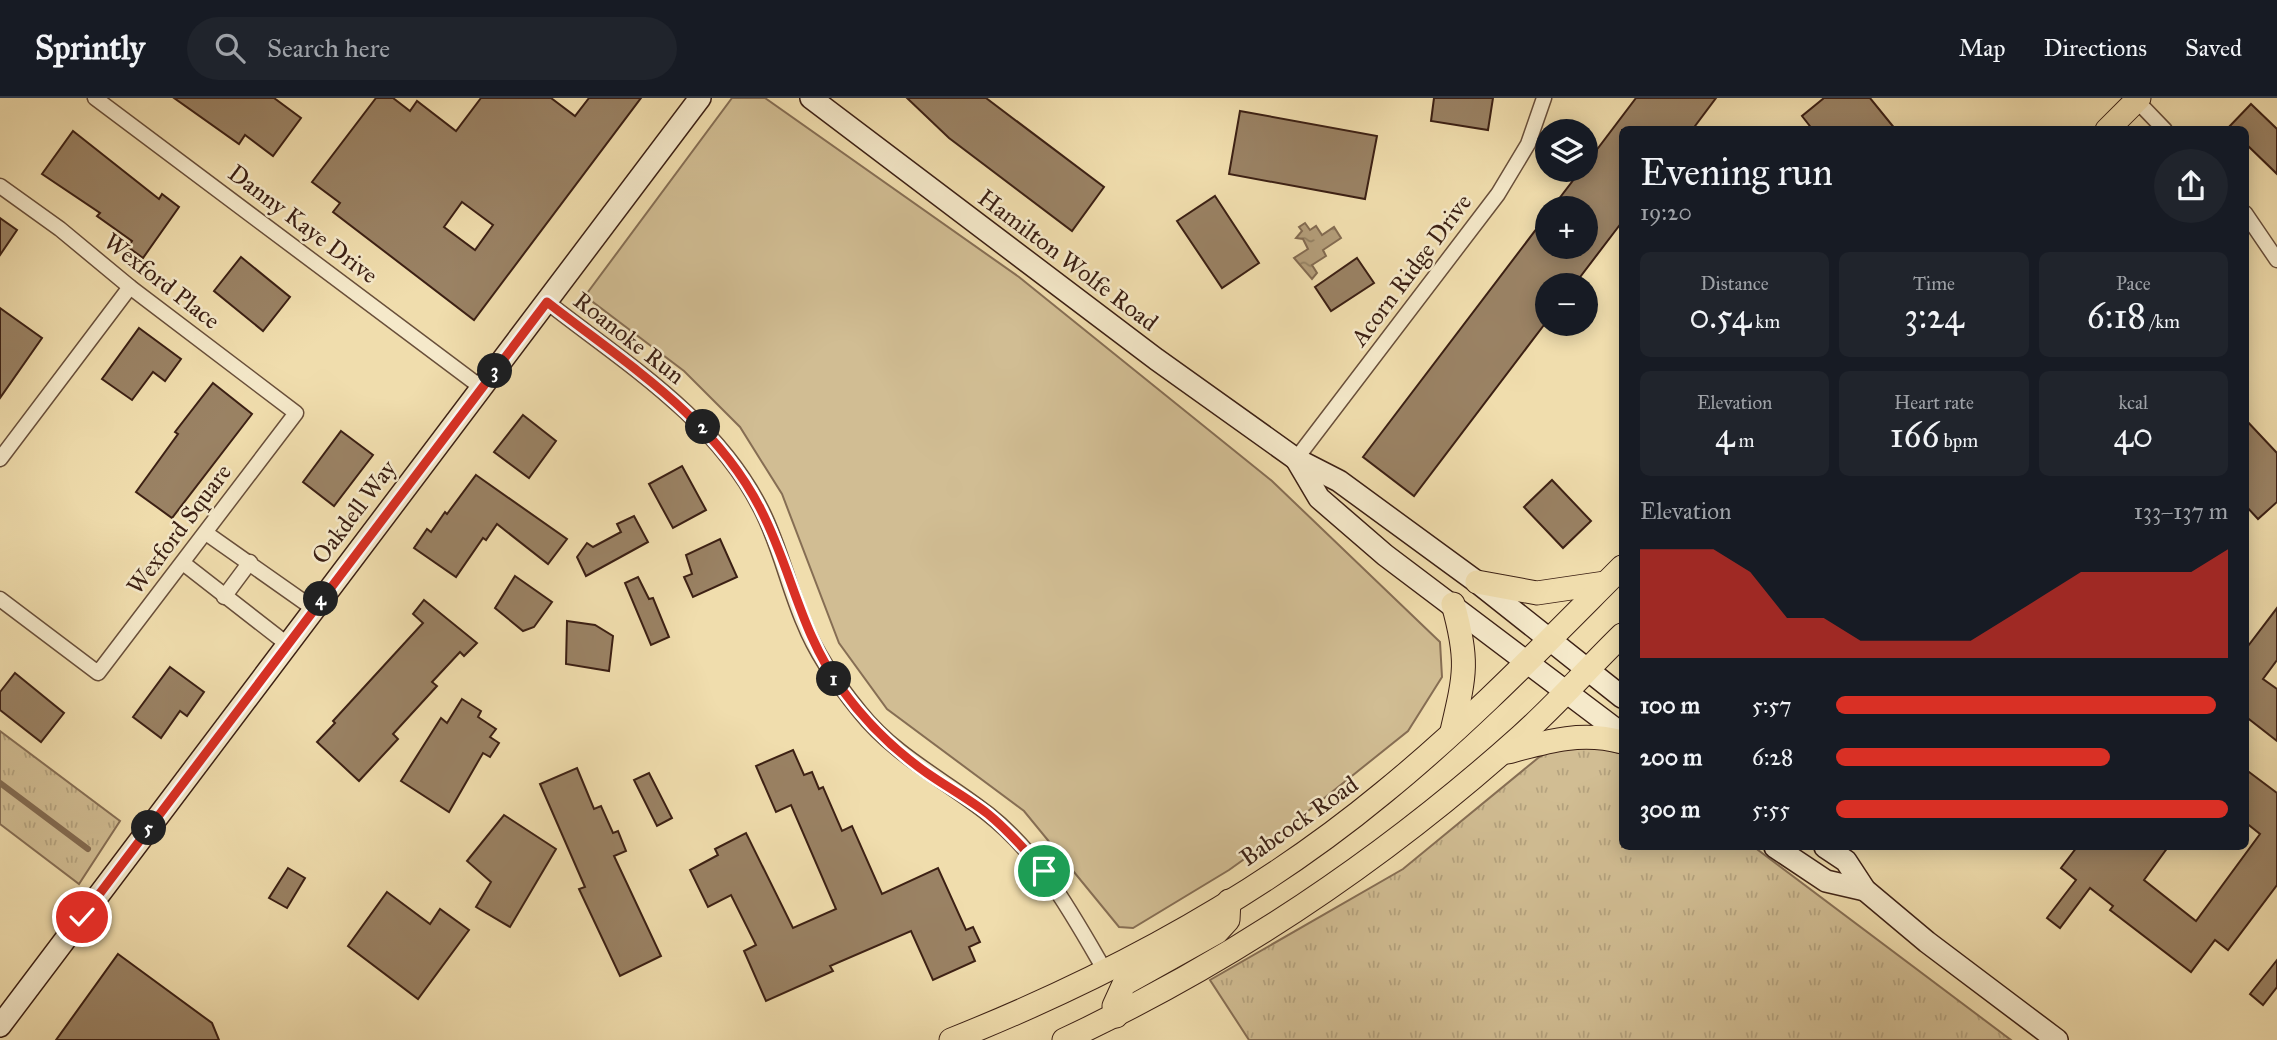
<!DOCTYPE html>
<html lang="en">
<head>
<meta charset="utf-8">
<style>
  body { margin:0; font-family:"IM FELL Great Primer",serif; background:#20242c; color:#f1f3f6; height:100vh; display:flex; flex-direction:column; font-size:26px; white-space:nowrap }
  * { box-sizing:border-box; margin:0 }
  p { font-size:23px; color:#9ea1a6 }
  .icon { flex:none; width:38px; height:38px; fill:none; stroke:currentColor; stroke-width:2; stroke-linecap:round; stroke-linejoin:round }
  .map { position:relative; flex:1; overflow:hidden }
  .panel { position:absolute; left:1619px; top:28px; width:630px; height:724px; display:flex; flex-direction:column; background:#171b24; border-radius:10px; box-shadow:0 4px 18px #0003 }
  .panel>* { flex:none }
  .buttons { position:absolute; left:1535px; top:21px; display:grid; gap:14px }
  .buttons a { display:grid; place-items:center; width:63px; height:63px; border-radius:50%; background:#171b24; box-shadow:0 4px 18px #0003; font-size:35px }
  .pin { position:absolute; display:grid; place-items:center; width:60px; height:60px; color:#fff; margin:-30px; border:4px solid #fff; border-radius:50%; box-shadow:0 2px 7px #0007 }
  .km { position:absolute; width:35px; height:35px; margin:-18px; border-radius:50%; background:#222; color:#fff; font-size:19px; line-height:35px; text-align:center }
  .round { display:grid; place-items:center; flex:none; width:74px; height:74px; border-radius:37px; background:#20242c }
  .overview { display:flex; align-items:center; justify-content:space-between; height:119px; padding:0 21px }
  h1 { font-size:38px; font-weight:600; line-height:52px }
  .stats { display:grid; grid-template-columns:repeat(3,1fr); gap:10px; height:119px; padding:7px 21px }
  .stats div { display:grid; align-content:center; border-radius:10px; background:#20242c; text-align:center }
  .stats b { font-size:35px; font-weight:600 }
  .stats small { font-size:19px; font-weight:400 }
  .stats p { font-size:19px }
  .chart { height:196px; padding:14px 21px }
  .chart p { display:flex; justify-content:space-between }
  .chart svg { width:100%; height:126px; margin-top:7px; fill:#d93025; opacity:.7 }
  ul { padding:0 21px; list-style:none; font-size:23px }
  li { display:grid; grid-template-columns:112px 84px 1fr; align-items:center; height:52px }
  li i { height:18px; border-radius:9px; background:#d93025 }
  header { display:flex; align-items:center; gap:42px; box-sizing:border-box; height:98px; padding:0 35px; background:#171b24; border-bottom:2px solid #363941 }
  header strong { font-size:33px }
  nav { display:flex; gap:38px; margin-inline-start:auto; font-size:24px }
  .search { width:490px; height:63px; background:#20242c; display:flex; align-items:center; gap:18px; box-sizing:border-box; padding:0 24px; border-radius:38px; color:#9ea1a6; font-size:26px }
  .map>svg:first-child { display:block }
  .grass { fill:#d1bd93; stroke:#866e54; stroke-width:2 }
  .park { fill:url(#park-tufts); stroke:#866e54; stroke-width:2 }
  .water { fill:url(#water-ripples); stroke:#836b51; stroke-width:2 }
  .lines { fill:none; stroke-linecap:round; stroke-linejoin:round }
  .stream { stroke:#836b51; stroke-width:6 }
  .building { fill:#9a8264; stroke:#3c2014; stroke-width:2; fill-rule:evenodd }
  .street-casing { stroke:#694f3a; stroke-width:17 }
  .secondary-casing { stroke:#3c2014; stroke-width:24 }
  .primary-casing { stroke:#3c2014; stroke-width:25 }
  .street { stroke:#f5e9ca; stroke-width:14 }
  .secondary { stroke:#f5e9ca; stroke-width:21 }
  .primary { stroke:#f0ddad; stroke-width:23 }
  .route-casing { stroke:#fff; stroke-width:14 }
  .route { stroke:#d93025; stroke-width:9 }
  .labels { text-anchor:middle; stroke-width:5; stroke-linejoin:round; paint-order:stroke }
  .street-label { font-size:24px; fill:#3c2014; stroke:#f5e9ca }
</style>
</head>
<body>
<header>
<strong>Sprintly</strong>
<div class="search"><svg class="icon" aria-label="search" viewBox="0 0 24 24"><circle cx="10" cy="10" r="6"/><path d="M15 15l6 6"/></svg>Search here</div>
<nav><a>Map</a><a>Directions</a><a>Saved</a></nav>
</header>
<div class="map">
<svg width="2277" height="942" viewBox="0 0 2277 942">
  <defs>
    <pattern id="park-tufts" width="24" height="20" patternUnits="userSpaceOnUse" patternTransform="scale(1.75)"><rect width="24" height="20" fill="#d1bd93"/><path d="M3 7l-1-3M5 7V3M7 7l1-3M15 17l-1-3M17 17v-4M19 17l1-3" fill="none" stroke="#b4a27e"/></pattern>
    <pattern id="water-ripples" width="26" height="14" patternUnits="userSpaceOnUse" patternTransform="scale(1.75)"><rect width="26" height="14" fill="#b39d79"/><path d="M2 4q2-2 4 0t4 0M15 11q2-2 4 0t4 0" fill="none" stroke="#938062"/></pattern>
  </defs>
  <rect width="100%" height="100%" fill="#f0ddad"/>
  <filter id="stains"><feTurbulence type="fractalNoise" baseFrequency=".00286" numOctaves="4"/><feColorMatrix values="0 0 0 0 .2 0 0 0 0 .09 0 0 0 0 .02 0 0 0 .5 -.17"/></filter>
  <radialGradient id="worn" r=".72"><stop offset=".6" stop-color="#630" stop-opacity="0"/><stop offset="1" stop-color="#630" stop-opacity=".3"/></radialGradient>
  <!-- grass -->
  <path class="grass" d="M 732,0 L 765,0 L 1019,179 L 1272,383 L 1440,544 L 1442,579 L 1408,633 L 1282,734 L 1229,772 L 1133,830 L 1119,829 L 1024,713 L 887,611 L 839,545 L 782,396 L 740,329 L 684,273 L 585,198 Z"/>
  <!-- park -->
  <g class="park">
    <path d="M 0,633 L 120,723 L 79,786 L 0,726 Z"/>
    <path d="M 1593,647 L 1622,656 L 1622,749 L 1754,749 L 2011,942 L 1249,942 L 1210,882 L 1403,771 L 1538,660 L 1554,651 Z"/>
  </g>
  <!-- water -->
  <path class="water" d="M 1305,125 L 1310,132 L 1316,128 L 1322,137 L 1334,129 L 1341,140 L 1323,152 L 1326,158 L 1312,167 L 1317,175 L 1312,181 L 1294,160 L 1308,151 L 1303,141 L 1296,140 L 1302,133 L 1299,129 Z"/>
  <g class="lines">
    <!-- stream -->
    <path class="stream" d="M 0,685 L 88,751"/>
  </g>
  <!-- building -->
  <g class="building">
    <path d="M 174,0 L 274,0 L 301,20 L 273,58 L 245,37 L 239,46 Z"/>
    <path d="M 376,0 L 393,0 L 410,13 L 417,3 L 456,33 L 481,0 L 551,0 L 575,18 L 589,0 L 641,0 L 474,222 L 333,114 L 340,105 L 312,84 ZM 462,104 L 493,127 L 475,152 L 444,129 Z"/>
    <path d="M 907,0 L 986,0 L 1104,89 L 1072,133 L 949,40 Z"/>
    <path d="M 1434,0 L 1493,0 L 1488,32 L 1431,23 Z"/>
    <path d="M 1636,0 L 1716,0 L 1692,32 L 1622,32 L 1622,124 L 1574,187 L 1547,187 L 1547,223 L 1414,398 L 1363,359 L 1547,117 L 1547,149 L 1586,149 L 1586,110 L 1552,110 L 1581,72 L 1586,72 L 1586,66 Z"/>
    <path d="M 1824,0 L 1870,0 L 1896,32 L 1813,32 L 1802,18 Z"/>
    <path d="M 2251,6 L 2277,31 L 2277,76 L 2245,45 L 2245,32 L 2226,32 Z"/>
    <path d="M 1240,13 L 1377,38 L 1365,101 L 1229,76 Z"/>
    <path d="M 73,33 L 159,101 L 162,96 L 179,109 L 143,160 L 128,149 L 132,143 L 97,118 L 100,115 L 42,76 Z"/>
    <path d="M 1215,98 L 1259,165 L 1222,190 L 1177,123 Z"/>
    <path d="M 0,120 L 17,132 L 0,157 Z"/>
    <path d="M 241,159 L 290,199 L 263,233 L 214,193 Z"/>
    <path d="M 1357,160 L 1374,185 L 1331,213 L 1315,189 Z"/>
    <path d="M 0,210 L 42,240 L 0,300 Z"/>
    <path d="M 139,230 L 181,261 L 165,283 L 153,274 L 132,302 L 102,281 Z"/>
    <path d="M 213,285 L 252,316 L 172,420 L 136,394 L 178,336 L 175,334 Z"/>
    <path d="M 523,317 L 556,343 L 529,380 L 494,354 Z"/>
    <path d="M 2245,321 L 2277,355 L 2277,404 L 2258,421 L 2245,407 Z"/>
    <path d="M 341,333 L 373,357 L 334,408 L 303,384 Z"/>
    <path d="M 682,368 L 706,412 L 673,430 L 649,386 Z"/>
    <path d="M 476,377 L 567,441 L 548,466 L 497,426 L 486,442 L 483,440 L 456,479 L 414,450 L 427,431 L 431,434 L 445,414 L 447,416 Z"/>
    <path d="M 1552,382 L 1591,423 L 1563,450 L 1524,409 Z"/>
    <path d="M 634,418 L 648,444 L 586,478 L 577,459 L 587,445 L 593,449 L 621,434 L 617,426 Z"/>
    <path d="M 720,441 L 737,479 L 693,499 L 684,479 L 692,476 L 686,457 Z"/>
    <path d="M 515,478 L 552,504 L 534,529 L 523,533 L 495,510 Z"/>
    <path d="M 638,479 L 649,501 L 653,500 L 669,539 L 651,547 L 625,485 Z"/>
    <path d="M 424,502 L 477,545 L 464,558 L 460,554 L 432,584 L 437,588 L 393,636 L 398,641 L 359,683 L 317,644 L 335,625 L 333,623 L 423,525 L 413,516 Z"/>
    <path d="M 2277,510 L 2277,562 L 2263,581 L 2277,591 L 2277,643 L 2245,618 L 2245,552 Z"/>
    <path d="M 567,523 L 595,527 L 613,538 L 609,573 L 566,566 Z"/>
    <path d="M 170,569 L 204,594 L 187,618 L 180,613 L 161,640 L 133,619 Z"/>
    <path d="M 15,575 L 64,615 L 41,644 L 0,612 L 0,594 Z"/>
    <path d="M 462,601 L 481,613 L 478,619 L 496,631 L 490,639 L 499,645 L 490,659 L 483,655 L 449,714 L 401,683 L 441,620 L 447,625 Z"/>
    <path d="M 793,652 L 804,677 L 812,674 L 819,691 L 823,689 L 842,733 L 852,728 L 882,796 L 938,770 L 966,832 L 973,829 L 980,844 L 969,849 L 975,863 L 933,882 L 911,833 L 830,868 L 833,873 L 766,903 L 744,853 L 756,847 L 731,797 L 708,809 L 690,772 L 718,757 L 715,751 L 746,735 L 793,830 L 836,811 L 791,707 L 776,714 L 756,668 Z"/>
    <path d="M 577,670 L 594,711 L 601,708 L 613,735 L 618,733 L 626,753 L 614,758 L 661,858 L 620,878 L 579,791 L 585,789 L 540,686 Z"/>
    <path d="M 2245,671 L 2277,695 L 2277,787 L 2228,852 L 2215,842 L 2191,874 L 2110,812 L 2113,808 L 2090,790 L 2060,830 L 2047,820 L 2076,782 L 2061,770 L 2077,749 L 2168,749 L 2144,782 L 2196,823 L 2260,736 L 2245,724 Z"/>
    <path d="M 649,675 L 672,720 L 657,728 L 634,682 Z"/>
    <path d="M 504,717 L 556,751 L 510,829 L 476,809 L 491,784 L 467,763 Z"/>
    <path d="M 288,770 L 305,780 L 287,810 L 269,800 Z"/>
    <path d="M 387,794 L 430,826 L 440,811 L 469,832 L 418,901 L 348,848 Z"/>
    <path d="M 118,856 L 212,925 L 219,942 L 56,942 Z"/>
    <path d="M 2277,862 L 2277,889 L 2263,907 L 2250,896 Z"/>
  </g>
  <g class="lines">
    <defs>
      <g id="street">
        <path d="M 95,0 L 482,290"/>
        <path d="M 2137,3 L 2165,32"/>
        <path d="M 0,88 L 60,131 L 130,189 L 296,315 L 98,575 L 0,501"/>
        <path d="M 2245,115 L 2277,162"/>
        <path d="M 547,204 C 625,265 715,320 761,411 C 780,448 788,488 804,525 C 817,558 838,587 860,614 C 895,658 945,682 988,716 C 1040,757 1071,814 1104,871"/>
        <path d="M 0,361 L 130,189"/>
        <path d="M 1296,361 L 1498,96 L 1528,46 L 1544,0"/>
        <path d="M 206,435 L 314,511"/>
        <path d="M 183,465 L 287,546"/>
        <path d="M 224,499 L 250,464"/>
      </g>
      <g id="secondary">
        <path d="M 811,0 L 1156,261 L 1296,361 L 1339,383 L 1477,484 L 1622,599"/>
        <path d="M 1296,361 L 1319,400 L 1385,457 L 1622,636"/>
        <path d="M 1775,749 L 1826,783 L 1865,792"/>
        <path d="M 1825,749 L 1846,763 L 1865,792 L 1927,844 L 2057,942"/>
        <path d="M 0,928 L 700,0"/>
      </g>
      <g id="primary">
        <path d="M 2107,32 L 2139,0"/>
        <path d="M 1477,484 L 1537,495 L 1605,485"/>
        <path d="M 1452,633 C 1465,577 1469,563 1453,506"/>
        <path d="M 1508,654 C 1548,643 1582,633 1622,644"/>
        <path d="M 1116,918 L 1114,908 L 1124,886 L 1217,834 L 1228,822 L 1229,803"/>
        <path d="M 951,942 C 1104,881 1256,800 1383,695 C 1468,626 1545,546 1622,469"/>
        <path d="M 1064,942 C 1231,864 1384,761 1521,638 C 1557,606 1588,570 1622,537"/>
      </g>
    </defs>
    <!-- street casing -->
    <use href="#street" class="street-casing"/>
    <!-- secondary casing -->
    <use href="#secondary" class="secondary-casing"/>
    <!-- primary casing -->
    <use href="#primary" class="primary-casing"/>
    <!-- street -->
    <use href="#street" class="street"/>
    <!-- secondary -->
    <use href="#secondary" class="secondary"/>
    <!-- primary -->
    <use href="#primary" class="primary"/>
  </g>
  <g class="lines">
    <defs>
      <path id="route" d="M 82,819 L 547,204 C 625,265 715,320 761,412 C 791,470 801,536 841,590 C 864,622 894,652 927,675 C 947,689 969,701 988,716 C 1009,733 1026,753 1044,773"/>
    </defs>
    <!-- route casing -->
    <use href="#route" class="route-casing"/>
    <!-- route -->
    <use href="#route" class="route"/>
  </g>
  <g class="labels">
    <!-- street labels -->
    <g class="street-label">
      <text transform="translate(303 126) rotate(37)" y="8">Danny Kaye Drive</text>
      <text transform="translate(1068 162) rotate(37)" y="8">Hamilton Wolfe Road</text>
      <text transform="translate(1411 172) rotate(-53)" y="8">Acorn Ridge Drive</text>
      <text transform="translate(162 183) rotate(38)" y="8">Wexford Place</text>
      <text transform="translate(629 240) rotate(38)" y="8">Roanoke Run</text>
      <text transform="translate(354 414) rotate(-53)" y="8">Oakdell Way</text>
      <text transform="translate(179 431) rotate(-53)" y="8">Wexford Square</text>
      <text transform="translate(1299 723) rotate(-35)" y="8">Babcock Road</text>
    </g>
  </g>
  <rect width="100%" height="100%" filter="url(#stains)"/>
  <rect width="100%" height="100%" fill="url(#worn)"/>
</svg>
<div class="buttons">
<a><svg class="icon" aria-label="layers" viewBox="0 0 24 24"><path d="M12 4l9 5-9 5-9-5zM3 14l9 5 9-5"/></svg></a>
<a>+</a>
<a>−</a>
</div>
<div class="pin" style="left:1044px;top:773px;background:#1e9e55"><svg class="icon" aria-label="arrive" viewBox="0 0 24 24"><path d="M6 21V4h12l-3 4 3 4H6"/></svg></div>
<div class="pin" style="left:82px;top:819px;background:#d93025"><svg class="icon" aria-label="check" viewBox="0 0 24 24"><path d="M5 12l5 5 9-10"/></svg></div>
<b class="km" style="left:834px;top:581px">1</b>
<b class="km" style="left:703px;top:329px">2</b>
<b class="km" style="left:495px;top:273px">3</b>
<b class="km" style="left:321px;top:501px">4</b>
<b class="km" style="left:149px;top:730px">5</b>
<section class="panel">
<div class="overview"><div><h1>Evening run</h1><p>19:20</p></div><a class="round"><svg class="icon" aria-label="share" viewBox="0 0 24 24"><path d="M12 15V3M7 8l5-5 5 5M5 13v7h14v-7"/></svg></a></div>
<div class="stats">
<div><p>Distance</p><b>0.54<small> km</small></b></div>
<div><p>Time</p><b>3:24</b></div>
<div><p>Pace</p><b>6:18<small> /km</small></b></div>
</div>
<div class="stats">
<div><p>Elevation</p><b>4<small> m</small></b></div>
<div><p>Heart rate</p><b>166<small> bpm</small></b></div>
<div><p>kcal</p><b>40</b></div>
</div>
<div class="chart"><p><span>Elevation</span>133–137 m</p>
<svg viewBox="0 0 160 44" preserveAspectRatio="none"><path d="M0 44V6L10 6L20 6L30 14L40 30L50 30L60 38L70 38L80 38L90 38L100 30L110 22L120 14L130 14L140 14L150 14L160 6V44z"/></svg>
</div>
<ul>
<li><b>100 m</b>5:57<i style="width:97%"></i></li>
<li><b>200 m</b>6:28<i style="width:70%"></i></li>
<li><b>300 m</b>5:55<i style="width:100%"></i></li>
</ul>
</section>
</div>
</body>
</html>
